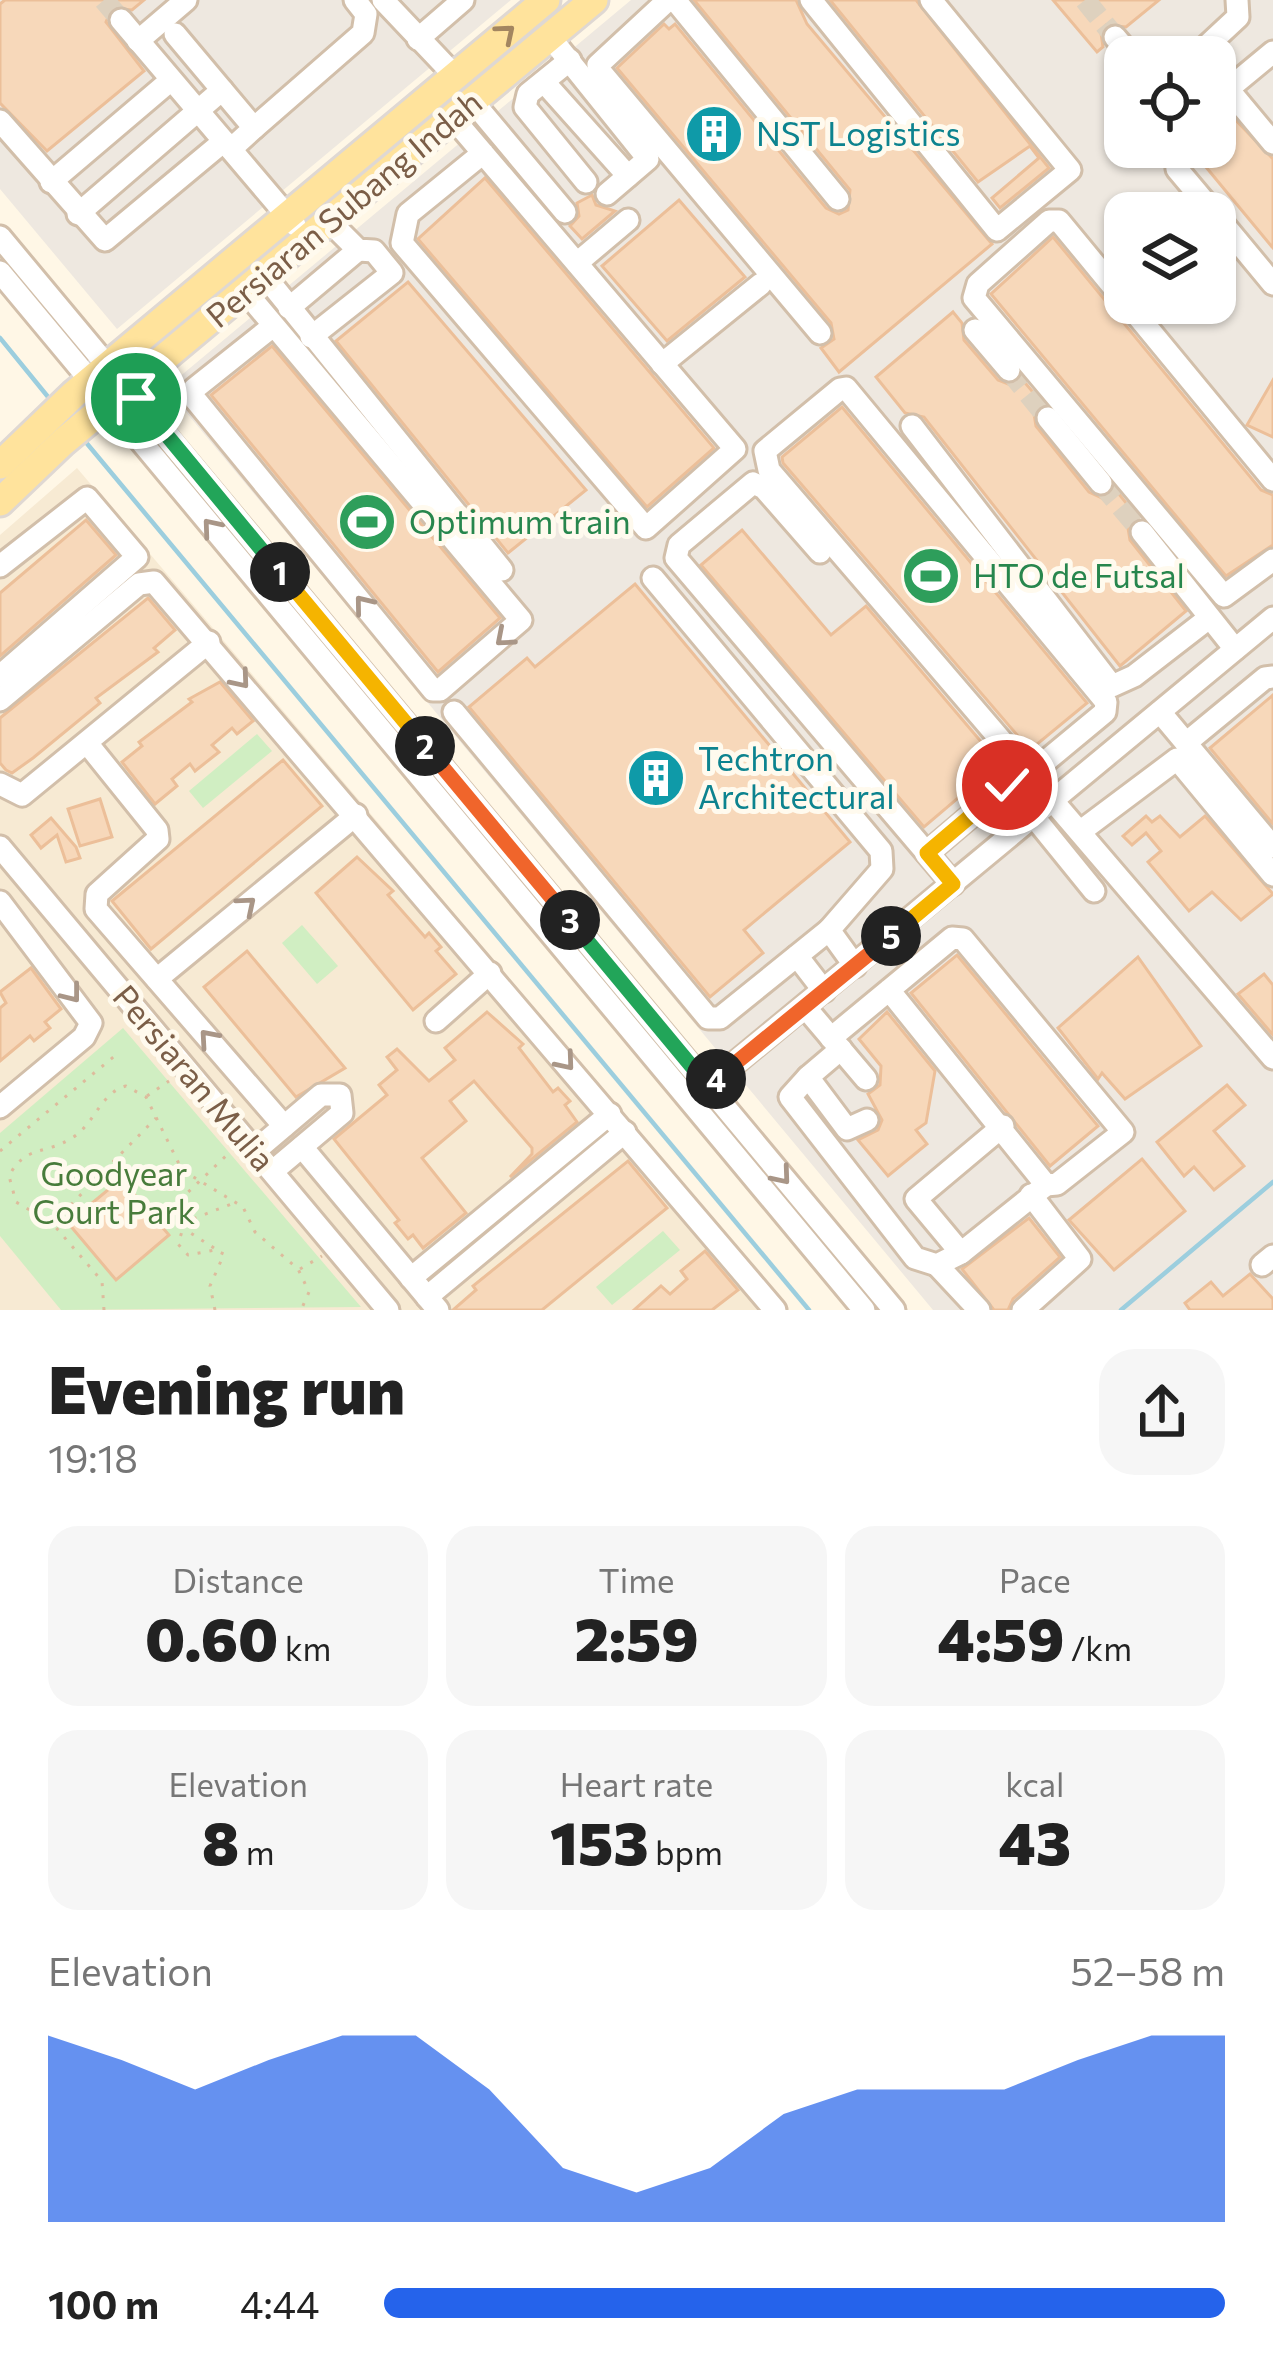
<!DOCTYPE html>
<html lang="en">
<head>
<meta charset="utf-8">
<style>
  body { margin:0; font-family:Commissioner,sans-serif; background:#f6f6f6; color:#222; height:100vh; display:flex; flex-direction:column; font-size:45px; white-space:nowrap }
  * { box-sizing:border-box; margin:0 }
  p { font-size:39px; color:#767676 }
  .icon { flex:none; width:66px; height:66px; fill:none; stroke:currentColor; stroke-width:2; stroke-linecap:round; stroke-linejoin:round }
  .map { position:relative; height:1310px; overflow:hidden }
  .drawer { display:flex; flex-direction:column; background:#fff; flex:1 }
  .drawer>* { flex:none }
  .buttons { position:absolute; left:1104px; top:36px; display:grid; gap:24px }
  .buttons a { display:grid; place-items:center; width:132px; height:132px; border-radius:24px; background:#fff; box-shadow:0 3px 9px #0004; font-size:60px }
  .pin { position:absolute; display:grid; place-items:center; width:102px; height:102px; color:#fff; margin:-51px; border:6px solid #fff; border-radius:50%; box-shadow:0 3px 12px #0007 }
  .km { position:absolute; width:60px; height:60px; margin:-30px; border-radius:50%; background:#222; color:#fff; font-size:33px; line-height:60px; text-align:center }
  .round { display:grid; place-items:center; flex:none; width:126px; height:126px; border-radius:36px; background:#f6f6f6 }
  .overview { display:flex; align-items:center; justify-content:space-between; height:204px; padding:0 48px }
  h1 { font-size:66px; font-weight:800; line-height:90px }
  .metrics { display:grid; grid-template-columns:repeat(3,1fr); gap:18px; height:204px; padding:12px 48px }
  .metrics div { display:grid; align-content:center; border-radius:30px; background:#f6f6f6; text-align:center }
  .metrics b { font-size:60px; font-weight:800 }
  .metrics small { font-size:33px; font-weight:400 }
  .metrics p { font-size:33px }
  .chart { height:336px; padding:24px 48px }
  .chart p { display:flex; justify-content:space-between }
  .chart svg { width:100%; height:216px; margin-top:12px; fill:#2563eb; opacity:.7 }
  ul { padding:0 48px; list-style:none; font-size:39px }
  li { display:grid; grid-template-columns:192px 144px 1fr; align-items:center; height:90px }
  li i { height:30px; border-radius:15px; background:#2563eb }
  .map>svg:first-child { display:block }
  .residential { fill:#f7ead3 }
  .industrial { fill:#eee8e0; fill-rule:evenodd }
  .green { fill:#d0eec2 }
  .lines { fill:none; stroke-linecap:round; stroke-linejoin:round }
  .stream { stroke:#9ccede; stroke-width:4.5 }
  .building { fill:#f7d8ba; stroke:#ecbf99; stroke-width:3 }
  .minor-tunnel { stroke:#ded1be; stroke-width:21; stroke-dasharray:21 10; stroke-linecap:butt }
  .minor-casing { stroke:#d2bfaa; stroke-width:27 }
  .major-casing { stroke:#dfd8d3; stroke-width:33 }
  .path { stroke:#ddbb9c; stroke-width:3; stroke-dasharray:3 9; stroke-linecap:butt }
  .minor { stroke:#fff; stroke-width:21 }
  .major { stroke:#ffe39c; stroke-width:27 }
  .oneway { stroke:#a38660 }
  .oneway2 { stroke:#a99687 }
  .split-1-casing { stroke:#fff; stroke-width:24 }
  .split-2-casing { stroke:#fff; stroke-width:24 }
  .split-3-casing { stroke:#fff; stroke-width:24 }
  .split-4-casing { stroke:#fff; stroke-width:24 }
  .split-5-casing { stroke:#fff; stroke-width:24 }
  .split-6-casing { stroke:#fff; stroke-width:24 }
  .split-1 { stroke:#22a559; stroke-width:15 }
  .split-2 { stroke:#f5b400; stroke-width:15 }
  .split-3 { stroke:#f0652b; stroke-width:15 }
  .split-4 { stroke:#22a559; stroke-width:15 }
  .split-5 { stroke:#f0652b; stroke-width:15 }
  .split-6 { stroke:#f5b400; stroke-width:15 }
  .labels { text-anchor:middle; stroke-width:10; stroke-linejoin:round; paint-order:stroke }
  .culture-label { font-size:33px; fill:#0d838f; stroke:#fffaee; text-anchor:start }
  .street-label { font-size:33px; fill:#7b5e47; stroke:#fffaee }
  .leisure-label { font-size:33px; fill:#27864d; stroke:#fffaee; text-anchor:start }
  .park-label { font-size:33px; fill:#487c3b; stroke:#fffaee }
</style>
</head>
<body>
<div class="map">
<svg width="1273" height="1310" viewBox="0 0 1273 1310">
  <rect width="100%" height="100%" fill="#fff7e6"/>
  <!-- residential -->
  <path class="residential" d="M 77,468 L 392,839 L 785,1310 L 0,1310 L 0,535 Z"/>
  <!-- industrial -->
  <g class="industrial">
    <path d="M 0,0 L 511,0 L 117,329 L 0,189 Z"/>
    <path d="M 631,0 L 1273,0 L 1273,1310 L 933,1310 L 166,388 ZM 1125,57 L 1215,57 L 1215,147 L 1125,147 ZM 1125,213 L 1215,213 L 1215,303 L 1125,303 Z"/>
  </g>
  <!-- green -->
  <g class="green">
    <path d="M 257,734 L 272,751 L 203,808 L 189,791 Z"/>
    <path d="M 302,925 L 338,966 L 317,984 L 282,943 Z"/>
    <path d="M 123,1028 L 361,1307 L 61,1310 L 0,1236 L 0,1133 Z"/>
    <path d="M 663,1231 L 680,1250 L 612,1305 L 596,1287 Z"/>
  </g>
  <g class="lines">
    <!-- stream -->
    <g class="stream">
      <path d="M 0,338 L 53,403"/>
      <path d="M 84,440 L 809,1310"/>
      <path d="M 1121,1310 L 1273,1182"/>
    </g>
  </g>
  <!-- building -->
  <g class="building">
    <path d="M 5,0 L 144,0 L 132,10 L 112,8 L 106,22 L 144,71 L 47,151 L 0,103 L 0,4 Z"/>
    <path d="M 694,0 L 796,0 L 807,24 L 992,244 L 839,372 L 821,348 L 834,339 L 831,323 L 617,68 L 664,24 L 669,29 L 675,24 L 826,208 L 839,214 L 848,210 L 850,190 Z"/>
    <path d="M 830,0 L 916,0 L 1049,168 L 1000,208 L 992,198 L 1039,158 L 1030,146 L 978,182 Z"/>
    <path d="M 1053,0 L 1159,0 L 1126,27 L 1106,25 L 1101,33 L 1103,47 L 1097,52 Z"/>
    <path d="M 1227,111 L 1273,159 L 1273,248 L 1196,155 L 1197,147 L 1215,147 L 1215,121 Z"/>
    <path d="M 485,178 L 714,448 L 647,507 L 418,239 Z"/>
    <path d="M 592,195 L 596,205 L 615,211 L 582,239 L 570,226 L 579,216 L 577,203 Z"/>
    <path d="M 679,200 L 745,277 L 667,341 L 602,266 Z"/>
    <path d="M 1053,237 L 1261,490 L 1273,495 L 1273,545 L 1226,576 L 991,294 Z"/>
    <path d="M 408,282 L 586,490 L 508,553 L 336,341 Z"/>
    <path d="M 953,312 L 962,323 L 964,340 L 998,380 L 1011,385 L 1021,378 L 1043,404 L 1034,414 L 1036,426 L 1089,492 L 1102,498 L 1115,489 L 1138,518 L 1128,528 L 1130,540 L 1186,611 L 1120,666 L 924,417 L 905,413 L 876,377 Z"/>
    <path d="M 272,346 L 500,618 L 438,672 L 211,395 Z"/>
    <path d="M 1273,380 L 1273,437 L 1247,425 Z"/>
    <path d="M 842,407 L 1087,703 L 1030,750 L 783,463 L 782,457 Z"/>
    <path d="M 86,520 L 116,555 L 0,656 L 0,593 Z"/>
    <path d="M 742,530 L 831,635 L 866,606 L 983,744 L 981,756 L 991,770 L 924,827 L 701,565 Z"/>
    <path d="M 635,584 L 850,842 L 744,930 L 763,953 L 710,997 L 469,707 L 527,658 L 535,667 Z"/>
    <path d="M 148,598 L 175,630 L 154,648 L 158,652 L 96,698 L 100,703 L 33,758 L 12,773 L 6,770 L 0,763 L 0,718 Z"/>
    <path d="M 220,682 L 253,721 L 237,734 L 232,728 L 212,745 L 219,752 L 195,771 L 190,764 L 172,779 L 177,786 L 155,804 L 122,762 L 142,746 L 139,742 L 192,702 L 189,699 Z"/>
    <path d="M 1273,695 L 1273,824 L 1210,748 Z"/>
    <path d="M 283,760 L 322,806 L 151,949 L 112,901 Z"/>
    <path d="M 100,799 L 112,837 L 80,846 L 68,809 Z"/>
    <path d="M 1146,816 L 1152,822 L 1160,816 L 1180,837 L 1205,816 L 1273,894 L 1241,920 L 1212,892 L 1189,911 L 1148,862 L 1161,851 L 1146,833 L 1132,845 L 1123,836 Z"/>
    <path d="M 51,818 L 76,847 L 80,858 L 66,862 L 57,835 L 41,848 L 31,835 Z"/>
    <path d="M 357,857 L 393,891 L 388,895 L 425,937 L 429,933 L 441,947 L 436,951 L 456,974 L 413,1010 L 316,893 Z"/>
    <path d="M 247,951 L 345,1068 L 296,1097 L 204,987 Z"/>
    <path d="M 957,955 L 1098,1126 L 1050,1166 L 911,993 Z"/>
    <path d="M 1138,957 L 1201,1046 L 1125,1099 L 1102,1073 L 1098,1079 L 1058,1028 Z"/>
    <path d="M 31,968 L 61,1009 L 45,1022 L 50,1028 L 34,1041 L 30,1036 L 0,1061 L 0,1008 L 6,1003 L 0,992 Z"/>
    <path d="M 1264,974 L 1273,985 L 1273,1035 L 1238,994 Z"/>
    <path d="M 487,1012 L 523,1044 L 519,1048 L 553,1092 L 558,1088 L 570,1101 L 565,1105 L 577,1122 L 510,1177 L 532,1154 L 532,1148 L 474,1081 L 450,1101 L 466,1121 L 422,1158 L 466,1213 L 423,1248 L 413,1235 L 408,1239 L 395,1223 L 399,1220 L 334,1139 L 387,1095 L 379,1085 L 397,1070 L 387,1057 L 397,1049 L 429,1081 L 455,1060 L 445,1048 Z"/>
    <path d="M 887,1012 L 935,1071 L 926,1123 L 916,1130 L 927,1144 L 888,1176 L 858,1140 L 878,1130 L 882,1120 L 868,1094 L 880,1085 L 881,1066 L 859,1039 Z"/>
    <path d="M 1227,1085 L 1245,1105 L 1214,1131 L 1244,1166 L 1214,1190 L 1194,1167 L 1184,1176 L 1157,1142 Z"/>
    <path d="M 1142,1159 L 1185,1211 L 1114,1270 L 1069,1220 Z"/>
    <path d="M 628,1161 L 667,1208 L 542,1310 L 453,1310 L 476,1290 L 473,1286 Z"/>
    <path d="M 121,1179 L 169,1235 L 116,1280 L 68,1223 Z"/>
    <path d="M 1029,1218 L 1060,1257 L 1013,1299 L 1008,1310 L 994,1310 L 962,1269 Z"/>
    <path d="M 705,1251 L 738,1290 L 712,1310 L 634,1310 L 661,1286 L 670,1294 L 687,1279 L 681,1271 Z"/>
    <path d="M 1250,1274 L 1273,1299 L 1273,1310 L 1190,1310 L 1185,1303 L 1211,1282 L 1223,1296 Z"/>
  </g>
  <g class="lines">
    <!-- minor-tunnel -->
    <g class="minor-tunnel">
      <path d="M 104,0 L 121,20"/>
      <path d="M 1085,0 L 1115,37"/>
      <path d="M 1009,370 L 1048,418"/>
      <path d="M 1101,483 L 1142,532"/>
    </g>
    <defs>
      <g id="minor">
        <path d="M 383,0 L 455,76"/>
        <path d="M 668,0 L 598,65 L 600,71 L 820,333"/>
        <path d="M 675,0 L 838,199"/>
        <path d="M 811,0 L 997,230 L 1070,170 L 931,0"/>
        <path d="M 121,20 L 295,225"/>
        <path d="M 175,34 L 222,90"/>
        <path d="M 550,37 L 648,159 L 607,194"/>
        <path d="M 1115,37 L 1132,57"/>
        <path d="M 418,39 L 463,0"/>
        <path d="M 138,41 L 186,0"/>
        <path d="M 1195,57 L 1238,17 L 1237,0"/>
        <path d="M 570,60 L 528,94 L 525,107 L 586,182"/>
        <path d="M 544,82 L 628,176"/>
        <path d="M 1228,89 L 1273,143"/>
        <path d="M 1215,100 L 1273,52"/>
        <path d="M 473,102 L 565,212"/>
        <path d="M 453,118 L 735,449 L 646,528 L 402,243 L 408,214 L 483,153"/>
        <path d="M 0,121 L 105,240 L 224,141"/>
        <path d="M 254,128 L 363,33 L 366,14 L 355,0"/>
        <path d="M 1175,147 L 1177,169 L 1214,213"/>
        <path d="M 51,182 L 171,80"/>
        <path d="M 78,214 L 222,90 L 254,128 L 231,149"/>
        <path d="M 1215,214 L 1273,284"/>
        <path d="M 0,237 L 894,1310"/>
        <path d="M 577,263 L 628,220"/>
        <path d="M 0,272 L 864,1310"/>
        <path d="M 264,275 L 502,570"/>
        <path d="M 245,291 L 521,620 L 440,690 L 433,690 L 194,398 L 194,389 L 273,326"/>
        <path d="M 1125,301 L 1059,221 L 1049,221 L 978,284 L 974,298 L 1224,596 L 1273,560"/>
        <path d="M 1127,303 L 1273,480"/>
        <path d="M 289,308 L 358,250"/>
        <path d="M 975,330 L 1009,370"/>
        <path d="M 311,337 L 392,273 L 374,251 L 358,250 L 329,221"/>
        <path d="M 662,364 L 761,284"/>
        <path d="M 1048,418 L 1101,483"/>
        <path d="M 912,426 L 1112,686 L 1134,676 L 1209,618"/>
        <path d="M 1142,532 L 1235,649"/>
        <path d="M 820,552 L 764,488 L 753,483 L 679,545 L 676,558 L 953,884"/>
        <path d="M 0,566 L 87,498 L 137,557 L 0,676"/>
        <path d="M 653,578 L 881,851 L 882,869 L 829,930 L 855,966"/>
        <path d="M 0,700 L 139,584 L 154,582 L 775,1310"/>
        <path d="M 454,712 L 708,1018 L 720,1018 L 829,930"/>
        <path d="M 1160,712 L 1273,847"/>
        <path d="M 87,743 L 157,830 L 158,839 L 97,894 L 96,909 L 284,1126"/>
        <path d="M 1186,743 L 1265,678 L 1273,677"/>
        <path d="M 1029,775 L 1105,712 L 1106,702 L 846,388 L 840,389 L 765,451 L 769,470 C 937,666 1106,861 1273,1058"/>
        <path d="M 0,784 L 22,795 L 209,642"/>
        <path d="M 1034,817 L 1094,891"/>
        <path d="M 1081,831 L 1177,759 L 1273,875"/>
        <path d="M 0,847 L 388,1310"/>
        <path d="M 927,853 L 1007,785 L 1007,766 L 995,752"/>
        <path d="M 0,902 L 91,1023 L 84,1037 L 0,1107"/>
        <path d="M 797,956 L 824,991"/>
        <path d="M 157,979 L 356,815"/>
        <path d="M 805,1007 L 866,1079"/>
        <path d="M 436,1021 L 490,973"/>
        <path d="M 831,1038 L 952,938 L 963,939 L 1123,1132 L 1057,1184 L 1046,1185 L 889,990"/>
        <path d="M 841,1049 L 808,1077 L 847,1129 L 867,1120"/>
        <path d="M 808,1077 L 790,1097 L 915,1258 L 937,1265 L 961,1253"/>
        <path d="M 699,1093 L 1273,618"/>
        <path d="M 1003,1126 L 916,1199 L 961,1253 L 1046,1185"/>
        <path d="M 302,1147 L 438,1310"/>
        <path d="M 255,1151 L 321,1095 L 340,1095 L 342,1113 L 273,1171"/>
        <path d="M 937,1265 L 979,1310"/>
        <path d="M 1262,1265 L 1273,1256"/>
        <path d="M 411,1278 L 610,1114"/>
        <path d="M 427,1297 L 625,1132"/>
        <path d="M 1023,1310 L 1080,1259 L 1031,1195"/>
      </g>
      <g id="major">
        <path d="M 0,465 L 74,394 L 546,0"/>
        <path d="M 0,502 L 63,442 L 594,0"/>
      </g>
    </defs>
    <!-- minor casing -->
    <use href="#minor" class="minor-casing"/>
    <!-- major casing -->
    <use href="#major" class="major-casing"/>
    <!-- path -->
    <g class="path">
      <path d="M 147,1096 L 169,1081"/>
      <path d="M 0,1151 L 117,1054"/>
      <path d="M 54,1222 L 156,1118"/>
      <path d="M 214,1248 L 189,1232 L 184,1196 L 229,1153"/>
      <path d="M 300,1269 L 322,1256"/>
      <path d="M 104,1310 L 102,1281 L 52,1223 L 16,1202 L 9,1176 C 25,1145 45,1155 72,1138 C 95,1124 100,1093 126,1086 L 146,1097 L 182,1170 L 243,1207 L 255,1232 L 298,1269 L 309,1292 L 301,1310"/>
      <path d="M 215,1310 L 210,1286 L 224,1254 L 215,1250 L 188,1255 L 178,1244 L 185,1222 L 234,1203"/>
    </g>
    <!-- minor -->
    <use href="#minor" class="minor"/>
    <!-- major -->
    <use href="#major" class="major"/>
  </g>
  <!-- one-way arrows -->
  <defs><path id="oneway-chevron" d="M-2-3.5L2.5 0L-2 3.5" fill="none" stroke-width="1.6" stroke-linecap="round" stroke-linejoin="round" transform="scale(3)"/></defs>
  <use class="oneway" href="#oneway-chevron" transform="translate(506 33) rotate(-40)"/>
  <g class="oneway2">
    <use href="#oneway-chevron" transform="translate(211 527) rotate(-130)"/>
    <use href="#oneway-chevron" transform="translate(363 604) rotate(-129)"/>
    <use href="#oneway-chevron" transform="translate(504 638) rotate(139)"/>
    <use href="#oneway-chevron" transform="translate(241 680) rotate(50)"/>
    <use href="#oneway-chevron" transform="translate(247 905) rotate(-40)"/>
    <use href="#oneway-chevron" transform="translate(72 994) rotate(52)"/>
    <use href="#oneway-chevron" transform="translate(208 1038) rotate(-131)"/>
    <use href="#oneway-chevron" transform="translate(566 1062) rotate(50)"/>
    <use href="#oneway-chevron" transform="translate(782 1176) rotate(50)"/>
  </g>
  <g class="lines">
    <defs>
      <path id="split-1" d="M 136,398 L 280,572"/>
      <path id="split-2" d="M 280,572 L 425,746"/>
      <path id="split-3" d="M 425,746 L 570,920"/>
      <path id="split-4" d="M 570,920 L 708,1086 L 716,1079"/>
      <path id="split-5" d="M 716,1079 L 891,936"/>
      <path id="split-6" d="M 891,936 L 953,884 L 927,853 L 1007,785"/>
    </defs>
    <!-- split-1 casing -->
    <use href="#split-1" class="split-1-casing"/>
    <!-- split-2 casing -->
    <use href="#split-2" class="split-2-casing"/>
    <!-- split-3 casing -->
    <use href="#split-3" class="split-3-casing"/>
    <!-- split-4 casing -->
    <use href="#split-4" class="split-4-casing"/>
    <!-- split-5 casing -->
    <use href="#split-5" class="split-5-casing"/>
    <!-- split-6 casing -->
    <use href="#split-6" class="split-6-casing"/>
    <!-- split-1 -->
    <use href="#split-1" class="split-1"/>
    <!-- split-2 -->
    <use href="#split-2" class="split-2"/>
    <!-- split-3 -->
    <use href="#split-3" class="split-3"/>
    <!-- split-4 -->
    <use href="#split-4" class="split-4"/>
    <!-- split-5 -->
    <use href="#split-5" class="split-5"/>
    <!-- split-6 -->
    <use href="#split-6" class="split-6"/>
  </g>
  <!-- icons -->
  <defs>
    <symbol id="building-disc" viewBox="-11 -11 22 22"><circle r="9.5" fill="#0f9aa8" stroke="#fffaee"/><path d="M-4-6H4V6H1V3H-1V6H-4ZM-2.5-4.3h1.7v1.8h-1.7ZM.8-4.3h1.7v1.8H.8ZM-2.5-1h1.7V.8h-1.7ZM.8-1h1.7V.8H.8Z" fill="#fff"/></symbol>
    <symbol id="stadium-disc" viewBox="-11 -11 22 22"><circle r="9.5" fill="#2e9e5b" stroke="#fffaee"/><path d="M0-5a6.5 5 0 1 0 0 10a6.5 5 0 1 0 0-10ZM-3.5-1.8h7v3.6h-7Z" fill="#fff"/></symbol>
  </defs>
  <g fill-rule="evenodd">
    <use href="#building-disc" x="681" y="101" width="66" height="66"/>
    <use href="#stadium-disc" x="334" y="489" width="66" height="66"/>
    <use href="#stadium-disc" x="898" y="543" width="66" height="66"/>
    <use href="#building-disc" x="623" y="745" width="66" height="66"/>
  </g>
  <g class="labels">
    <!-- culture labels -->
    <g class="culture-label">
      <text x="756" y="146">NST Logistics</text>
      <text x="698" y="771">Techtron<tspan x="698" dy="38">Architectural</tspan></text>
    </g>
    <!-- street labels -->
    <g class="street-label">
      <text transform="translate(344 209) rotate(-40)" y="12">Persiaran Subang Indah</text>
      <text transform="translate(194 1078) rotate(50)" y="12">Persiaran Mulia</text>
    </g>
    <!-- leisure labels -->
    <g class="leisure-label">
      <text x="409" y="534">Optimum train</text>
      <text x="973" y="588">HTO de Futsal</text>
    </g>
    <!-- park labels -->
    <g class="park-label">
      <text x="114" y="1186">Goodyear<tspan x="114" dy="38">Court Park</tspan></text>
    </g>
  </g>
</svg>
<div class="buttons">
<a><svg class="icon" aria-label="locate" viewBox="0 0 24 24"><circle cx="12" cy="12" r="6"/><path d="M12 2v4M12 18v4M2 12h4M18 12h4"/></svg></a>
<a><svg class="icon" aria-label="layers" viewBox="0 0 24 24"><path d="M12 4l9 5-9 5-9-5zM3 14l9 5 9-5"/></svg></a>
</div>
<div class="pin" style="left:136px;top:398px;background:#1e9e55"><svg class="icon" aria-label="arrive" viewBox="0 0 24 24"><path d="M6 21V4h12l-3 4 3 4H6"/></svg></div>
<div class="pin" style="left:1007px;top:785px;background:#d93025"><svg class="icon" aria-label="check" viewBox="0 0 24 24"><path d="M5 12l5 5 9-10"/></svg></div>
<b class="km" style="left:280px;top:572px">1</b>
<b class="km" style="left:425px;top:746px">2</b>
<b class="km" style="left:570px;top:920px">3</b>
<b class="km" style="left:716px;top:1079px">4</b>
<b class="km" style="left:891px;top:936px">5</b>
</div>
<section class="drawer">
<div class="overview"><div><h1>Evening run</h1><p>19:18</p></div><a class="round"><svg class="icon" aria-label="share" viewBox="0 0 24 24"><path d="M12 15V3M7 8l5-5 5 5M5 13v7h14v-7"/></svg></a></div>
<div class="metrics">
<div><p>Distance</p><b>0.60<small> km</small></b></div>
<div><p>Time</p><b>2:59</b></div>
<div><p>Pace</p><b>4:59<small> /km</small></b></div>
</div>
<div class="metrics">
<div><p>Elevation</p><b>8<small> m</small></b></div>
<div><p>Heart rate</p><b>153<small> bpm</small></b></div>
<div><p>kcal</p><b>43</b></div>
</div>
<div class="chart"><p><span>Elevation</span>52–58 m</p>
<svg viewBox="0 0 160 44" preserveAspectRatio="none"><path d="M0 44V6L10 11L20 17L30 11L40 6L50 6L60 17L70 33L80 38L90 33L100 22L110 17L120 17L130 17L140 11L150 6L160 6V44z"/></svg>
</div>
<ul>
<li><b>100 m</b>4:44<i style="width:100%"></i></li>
</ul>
</section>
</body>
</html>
